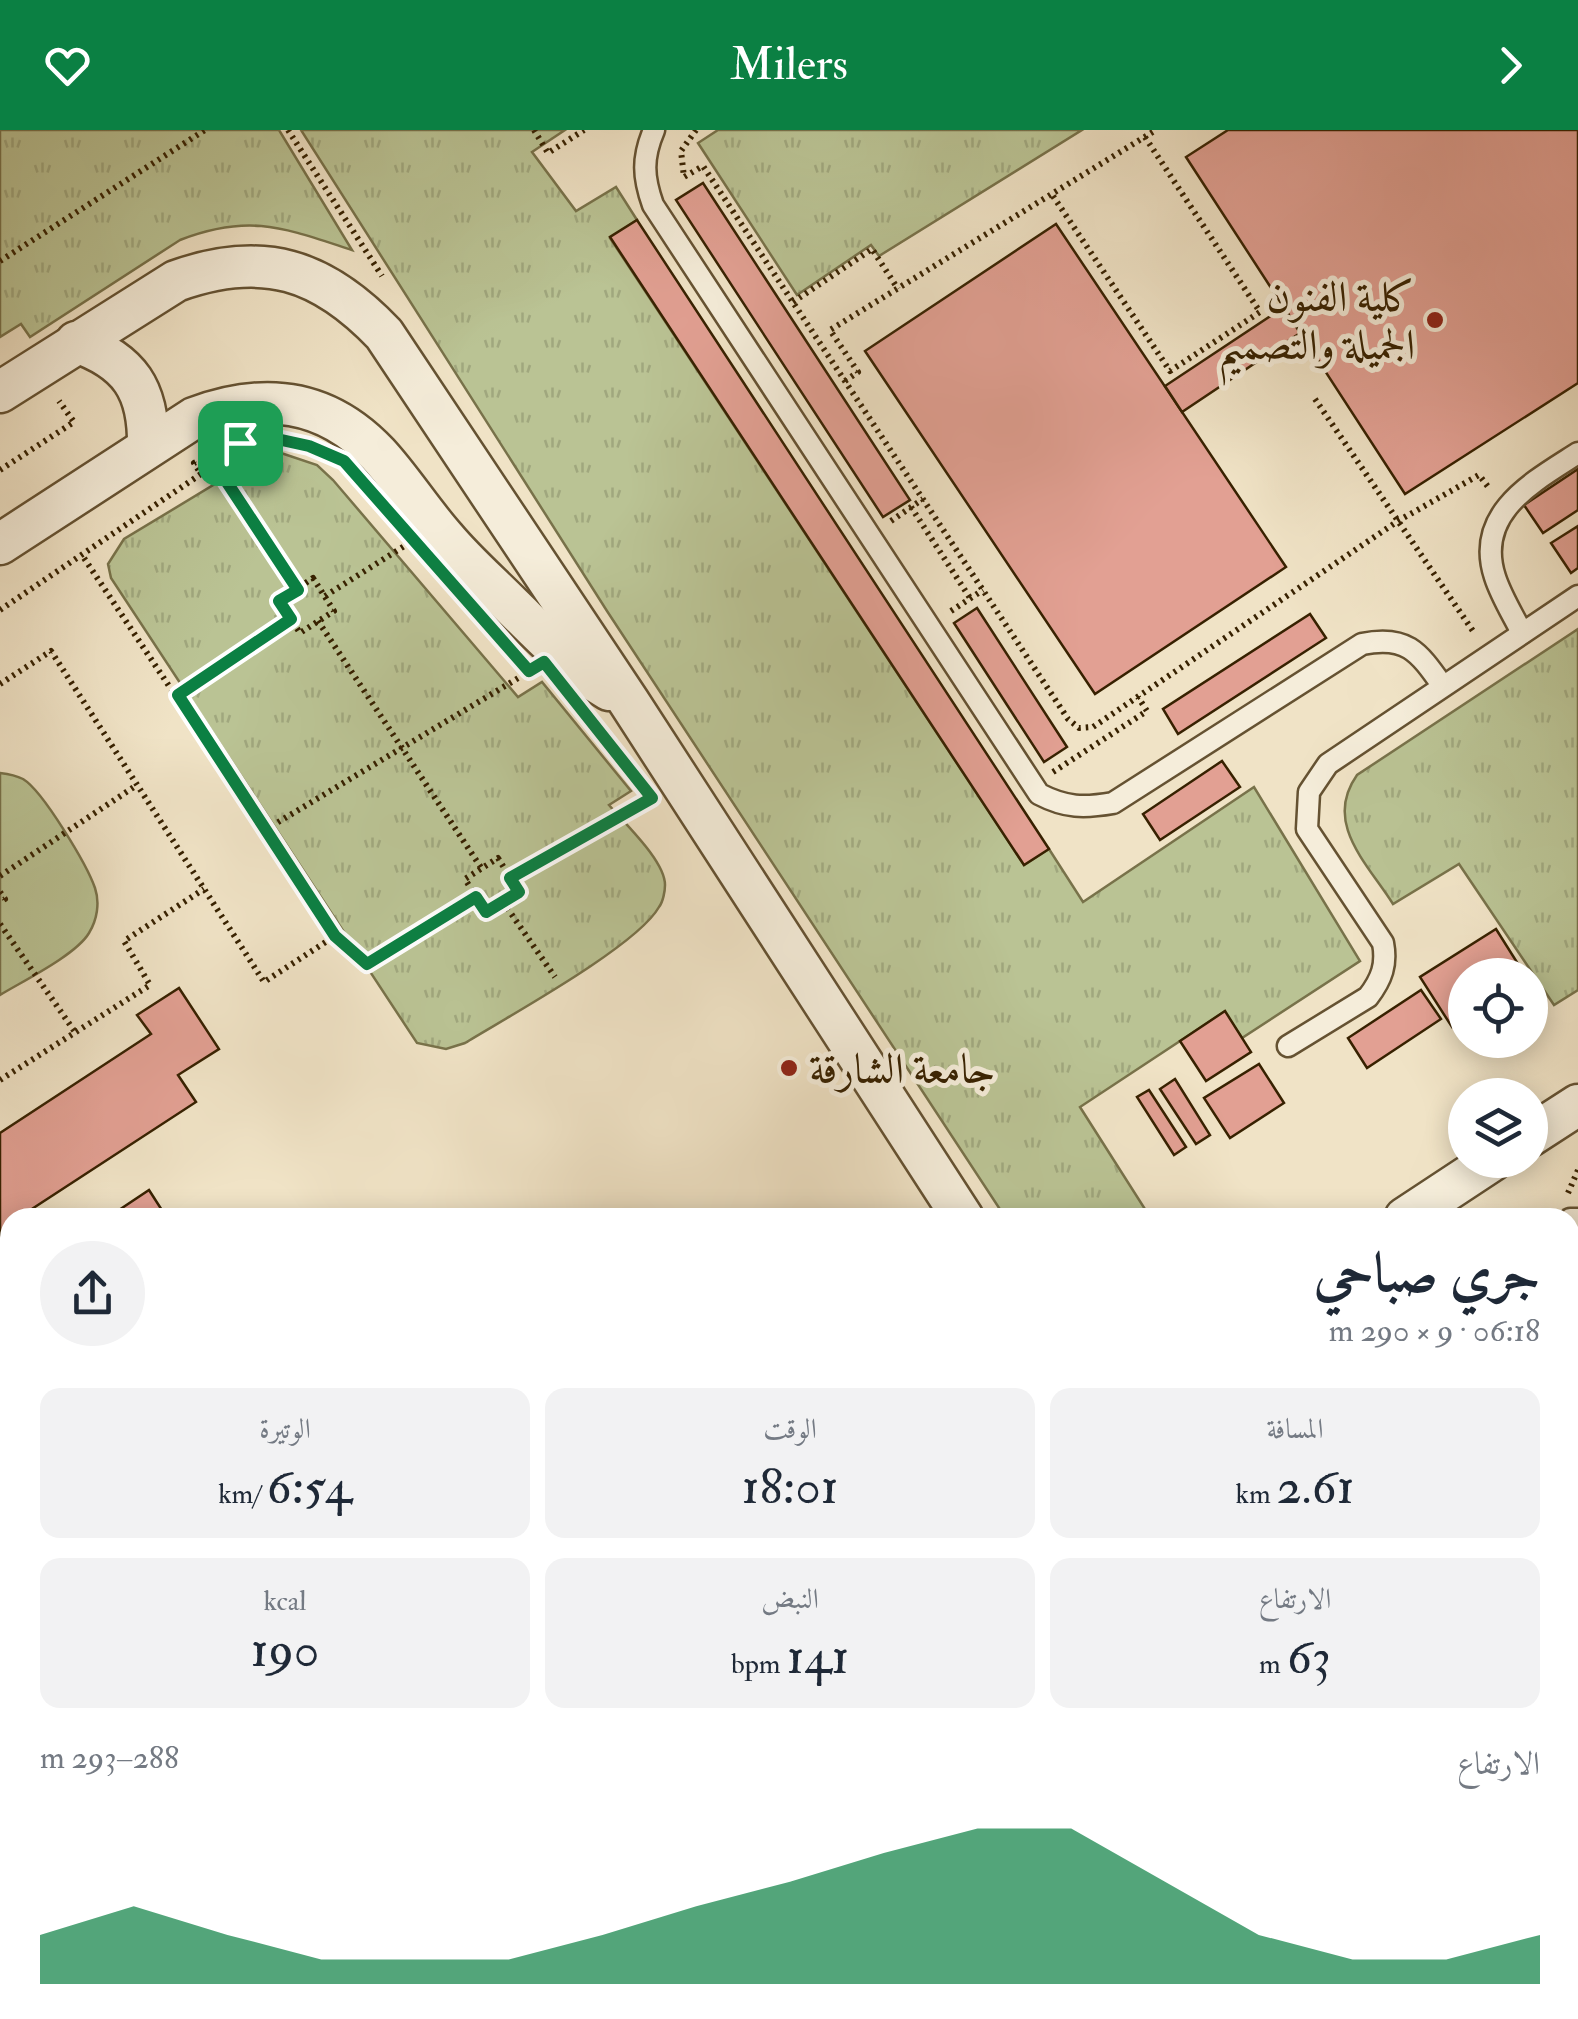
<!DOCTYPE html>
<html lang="ar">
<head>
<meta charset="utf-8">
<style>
  body { margin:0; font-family:"IM FELL Double Pica",Amiri,serif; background:#f2f2f3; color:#1f2937; direction:rtl; height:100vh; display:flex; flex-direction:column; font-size:38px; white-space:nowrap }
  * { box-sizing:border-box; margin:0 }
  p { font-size:32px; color:#747a83 }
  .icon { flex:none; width:55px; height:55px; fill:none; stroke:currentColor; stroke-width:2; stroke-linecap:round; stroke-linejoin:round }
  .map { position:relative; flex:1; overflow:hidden; direction:ltr }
  .details { position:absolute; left:0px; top:1078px; width:1580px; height:812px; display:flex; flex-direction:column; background:#fff; border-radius:30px 30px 0 0; box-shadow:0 5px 25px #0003; direction:rtl }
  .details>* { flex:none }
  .controls { position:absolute; left:1448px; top:828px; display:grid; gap:20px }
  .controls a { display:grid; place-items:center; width:100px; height:100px; border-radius:50%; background:#fff; box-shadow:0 5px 25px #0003; font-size:50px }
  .pin { position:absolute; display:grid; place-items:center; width:85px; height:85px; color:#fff; margin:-42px; border-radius:20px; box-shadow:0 5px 15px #0006 }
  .round { display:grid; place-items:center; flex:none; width:105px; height:105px; border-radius:52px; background:#f2f2f3 }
  .headline { display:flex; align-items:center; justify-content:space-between; height:170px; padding:0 40px }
  h1 { font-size:55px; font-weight:600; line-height:75px }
  .stats { display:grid; grid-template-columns:repeat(3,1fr); gap:15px; height:170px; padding:10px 40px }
  .stats div { display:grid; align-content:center; border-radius:20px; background:#f2f2f3; text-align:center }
  .stats b { font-size:50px; font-weight:600 }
  .stats small { font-size:28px; font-weight:400 }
  .stats p { font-size:28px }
  .chart { height:280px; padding:20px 40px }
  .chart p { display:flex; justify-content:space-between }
  .chart svg { width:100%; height:180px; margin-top:10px; fill:#0b8043; opacity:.7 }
  header { display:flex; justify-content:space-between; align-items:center; height:130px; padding:0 40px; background:#0b8043; color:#fff; font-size:45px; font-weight:600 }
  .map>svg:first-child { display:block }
  .grass { fill:url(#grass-tufts); stroke:#78724a; stroke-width:2.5 }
  .green { fill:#bac394; stroke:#78724a; stroke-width:2.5 }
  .building { fill:#e2a093; stroke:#372100; stroke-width:2.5 }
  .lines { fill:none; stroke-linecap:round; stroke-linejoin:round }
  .lane-casing { stroke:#655232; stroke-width:25 }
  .street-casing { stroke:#655232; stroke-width:45 }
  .path { stroke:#372100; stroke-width:6; stroke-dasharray:2.5 5; stroke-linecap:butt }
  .lane { stroke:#f5edda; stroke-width:20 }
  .street { stroke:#f5edda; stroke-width:40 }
  .route-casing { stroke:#fff; stroke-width:20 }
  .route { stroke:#0b8043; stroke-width:12 }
  .poi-dot { fill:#8f2418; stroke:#f5edda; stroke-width:4 }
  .labels { text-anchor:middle; stroke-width:10; stroke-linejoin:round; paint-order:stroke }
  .poi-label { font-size:42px; fill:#372100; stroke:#f5edda; text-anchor:end }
</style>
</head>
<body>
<header><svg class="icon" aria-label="forward" viewBox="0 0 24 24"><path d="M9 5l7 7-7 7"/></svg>Milers<svg class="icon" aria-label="heart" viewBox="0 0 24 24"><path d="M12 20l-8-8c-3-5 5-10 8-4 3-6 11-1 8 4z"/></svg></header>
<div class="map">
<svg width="1578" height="1889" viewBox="0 0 1578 1889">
  <defs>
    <pattern id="grass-tufts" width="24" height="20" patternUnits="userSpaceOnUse" patternTransform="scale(2.5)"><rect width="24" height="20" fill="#bac394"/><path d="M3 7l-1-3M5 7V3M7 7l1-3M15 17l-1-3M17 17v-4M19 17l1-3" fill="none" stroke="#a0a77e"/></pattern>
  </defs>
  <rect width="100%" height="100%" fill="#f0e3c6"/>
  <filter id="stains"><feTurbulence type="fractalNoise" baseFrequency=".002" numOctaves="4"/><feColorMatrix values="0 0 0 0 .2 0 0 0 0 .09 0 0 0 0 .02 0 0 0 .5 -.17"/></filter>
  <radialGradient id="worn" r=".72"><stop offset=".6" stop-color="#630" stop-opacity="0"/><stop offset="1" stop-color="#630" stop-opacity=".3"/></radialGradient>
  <!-- grass -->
  <g class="grass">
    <path d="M 0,0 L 279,0 L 352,120 C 284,98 250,83 180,110 L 30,207 L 21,194 L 0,207 Z"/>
    <path d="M 301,0 L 565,0 L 532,22 L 576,81 L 616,57 L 637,90 L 610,108 L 1024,735 L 1049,719 L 1083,772 L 1254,657 L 1360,831 L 1242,908 L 1224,882 L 1080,977 L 1150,1087 L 1005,1087 L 607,481 Z"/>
    <path d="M 718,0 L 1082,0 L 879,126 L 871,115 L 797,165 L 698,13 Z"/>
    <path d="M 278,322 L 317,335 L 333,350 L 518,567 L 542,552 L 631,661 L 609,675 C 625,694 665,731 665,755 C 665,761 663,772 659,777 C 637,816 509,886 465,913 L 446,919 L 417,913 L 111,448 L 108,434 L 124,409 L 253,331 Z"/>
    <path d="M 1578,499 L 1578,860 L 1554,875 L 1459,734 L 1393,774 C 1367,733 1323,693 1357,645 Z"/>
  </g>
  <!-- green -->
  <g class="green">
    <path d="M 0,643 C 8,644 15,645 23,649 C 43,661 87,735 95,758 C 100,773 97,790 89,803 C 76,825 23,851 0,865 Z"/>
    <path d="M 1578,1494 L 1578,1636 L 1570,1641 L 1570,1499 Z"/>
    <path d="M 733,1880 L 910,1880 L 908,1889 L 731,1889 Z"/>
  </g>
  <!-- building -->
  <g class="building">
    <path d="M 1228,0 L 1578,0 L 1578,253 L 1405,364 L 1186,27 Z"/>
    <path d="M 703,53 L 910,370 L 883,387 L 676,70 Z"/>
    <path d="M 637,90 L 1049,719 L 1024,735 L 610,107 Z"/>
    <path d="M 1056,94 L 1286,437 L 1095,564 L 865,221 Z"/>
    <path d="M 1284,177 L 1300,203 L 1182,282 L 1165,256 Z"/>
    <path d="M 1578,339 L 1578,380 L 1543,403 L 1524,375 Z"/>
    <path d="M 1578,396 L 1578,438 L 1571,443 L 1551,413 Z"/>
    <path d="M 977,478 L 1067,617 L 1044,632 L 954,493 Z"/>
    <path d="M 1310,484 L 1326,508 L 1178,604 L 1163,579 Z"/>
    <path d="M 1222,631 L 1240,657 L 1160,710 L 1143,684 Z"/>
    <path d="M 1496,799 L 1525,845 L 1465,845 L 1465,888 L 1452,897 L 1420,847 Z"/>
    <path d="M 179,858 L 219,919 L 178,945 L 196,972 L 18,1088 L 10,1088 L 10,1093 L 4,1097 L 10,1106 L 10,1204 L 0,1210 L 0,1003 L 151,904 L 137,885 Z"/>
    <path d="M 1421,860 L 1441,889 L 1367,938 L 1348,908 Z"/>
    <path d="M 1225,881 L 1251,922 L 1206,951 L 1180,911 Z"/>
    <path d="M 1259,934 L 1284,973 L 1230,1008 L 1204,968 Z"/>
    <path d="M 1175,949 L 1210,1005 L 1196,1014 L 1160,959 Z"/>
    <path d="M 1149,960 L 1186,1017 L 1174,1025 L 1137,967 Z"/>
    <path d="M 149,1060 L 167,1088 L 107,1088 Z"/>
    <path d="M 1578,1296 L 1578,1331 L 1570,1336 L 1570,1301 Z"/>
    <path d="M 1578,1409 L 1578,1494 L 1570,1499 L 1570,1414 Z"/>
    <path d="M 0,1684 L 10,1699 L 10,1761 L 0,1745 Z"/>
    <path d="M 1578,1763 L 1578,1853 L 1570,1841 L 1570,1768 Z"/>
    <path d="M 650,1880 L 733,1880 L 731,1889 L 648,1889 Z"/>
    <path d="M 910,1880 L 1019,1880 L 1017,1889 L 908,1889 Z"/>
  </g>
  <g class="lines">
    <defs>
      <g id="lane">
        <path d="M 654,0 C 642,28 643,47 653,75 L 1039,664 C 1066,678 1084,678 1113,673 L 1362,514 C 1406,505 1418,521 1442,555"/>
        <path d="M 1522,503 C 1513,485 1501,466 1495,447 C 1474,383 1533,352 1578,323"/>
        <path d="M 1288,916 L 1368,867 C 1382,849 1387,834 1383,813 L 1307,699 L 1309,662 L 1328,634 L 1578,466"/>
        <path d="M 1570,1089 L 1578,1089"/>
        <path d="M 0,1338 L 10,1331"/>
        <path d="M 1570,1368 L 1578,1363"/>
        <path d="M 0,1777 L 10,1792"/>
        <path d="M 1361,1880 L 1367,1889"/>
        <path d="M 19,1889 L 27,1880"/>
        <path d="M 1079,1889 L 1081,1880"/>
        <path d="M 1184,1889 L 1186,1880"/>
      </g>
      <g id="street">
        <path d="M 76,212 C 130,231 149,260 148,316"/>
        <path d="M 0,262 L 176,151 C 263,120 322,139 384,204 L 629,572 L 963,1088"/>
        <path d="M 0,414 L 194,288 C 263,262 325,268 378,324 C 402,350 421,381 445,408 C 465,432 488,452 510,474 C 541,504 571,537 609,560"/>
        <path d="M 1530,1006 L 1578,975"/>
        <path d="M 1405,1088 L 1493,1030"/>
        <path d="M 1477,1880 L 1483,1889"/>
        <path d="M 191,1889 L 204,1880"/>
      </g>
    </defs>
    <!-- lane casing -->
    <use href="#lane" class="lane-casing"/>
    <!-- street casing -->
    <use href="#street" class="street-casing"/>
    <!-- path -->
    <g class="path">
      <path d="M 288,0 L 382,146"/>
      <path d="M 534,0 L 548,23 L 584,0"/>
      <path d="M 696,0 L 681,21 L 684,47 L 703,36 L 1068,589 L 1079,598 L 1093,597 L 1398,391 L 1479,345 L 1489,358"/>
      <path d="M 1053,66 L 1170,241 L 1260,182 L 1145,7"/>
      <path d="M 0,131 L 205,0"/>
      <path d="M 793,172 L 872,119 L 898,159"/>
      <path d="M 845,251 L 858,242 L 830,200 L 1156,0"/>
      <path d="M 1315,269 L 1475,504"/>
      <path d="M 209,325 L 297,459"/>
      <path d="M 0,340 L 74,292 L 59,271"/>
      <path d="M 911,377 L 970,468"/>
      <path d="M 891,391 L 923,369"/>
      <path d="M 313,448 L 334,481 L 300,503 L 279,471 Z"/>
      <path d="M 325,466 L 406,415"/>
      <path d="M 0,480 L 201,344 L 194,333 L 198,331"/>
      <path d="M 951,481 L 983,460"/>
      <path d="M 318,491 L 482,739"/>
      <path d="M 0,554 L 51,521 L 264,852 L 335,806 L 82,425"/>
      <path d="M 178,565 L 291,489"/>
      <path d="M 1053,642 L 1147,581 L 1138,567"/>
      <path d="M 265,700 L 530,541"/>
      <path d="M 498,728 L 519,762 L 486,783 L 465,749 Z"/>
      <path d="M 0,746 L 137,655"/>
      <path d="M 510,748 L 649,669"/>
      <path d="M 0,762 L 5,769 L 0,772"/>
      <path d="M 503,772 L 555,847"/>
      <path d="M 0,794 L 75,902"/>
      <path d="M 335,806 L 367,833 L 476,767"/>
      <path d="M 0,950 L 150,855 L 124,811 L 204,759"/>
      <path d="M 1568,1063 L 1578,1040"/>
      <path d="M 1570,1159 L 1578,1172"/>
      <path d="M 1570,1293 L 1578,1288"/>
      <path d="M 0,1417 L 10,1410"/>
      <path d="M 0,1573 L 10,1588"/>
      <path d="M 1570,1580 L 1578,1575"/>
      <path d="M 642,1889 L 643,1880"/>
      <path d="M 1023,1889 L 1025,1880"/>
    </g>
    <!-- lane -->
    <use href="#lane" class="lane"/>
    <!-- street -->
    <use href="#street" class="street"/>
  </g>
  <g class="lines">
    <defs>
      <path id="route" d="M 277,309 L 309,316 L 344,331 L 529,541 L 544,532 L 652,668 L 510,748 L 519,762 L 486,782 L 476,767 L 367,834 L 335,806 L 178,565 L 291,489 L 279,471 L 298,460 L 209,325 L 240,313 Z"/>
    </defs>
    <!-- route casing -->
    <use href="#route" class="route-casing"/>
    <!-- route -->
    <use href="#route" class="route"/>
  </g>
  <!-- markers -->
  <g class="poi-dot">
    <circle cx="1435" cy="190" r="10"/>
    <circle cx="789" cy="938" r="10"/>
  </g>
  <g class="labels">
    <!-- poi labels -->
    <g class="poi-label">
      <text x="1415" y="181">كلية الفنون<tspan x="1415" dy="48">الجميلة والتصميم</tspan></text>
      <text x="809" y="953" text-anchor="start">جامعة الشارقة</text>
    </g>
  </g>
  <rect width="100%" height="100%" filter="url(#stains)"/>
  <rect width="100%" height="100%" fill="url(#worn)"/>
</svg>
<div class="controls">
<a><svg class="icon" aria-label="locate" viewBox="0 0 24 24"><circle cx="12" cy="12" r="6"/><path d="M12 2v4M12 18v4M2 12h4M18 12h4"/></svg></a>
<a><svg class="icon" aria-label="layers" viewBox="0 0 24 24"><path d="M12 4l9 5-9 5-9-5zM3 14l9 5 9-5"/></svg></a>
</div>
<div class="pin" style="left:240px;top:313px;background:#1e9e55"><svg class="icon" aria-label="arrive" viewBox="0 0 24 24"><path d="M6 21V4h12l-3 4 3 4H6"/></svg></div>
<section class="details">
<div class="headline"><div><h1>جري صباحي</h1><p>06:18 · 9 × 290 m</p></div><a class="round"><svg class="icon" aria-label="share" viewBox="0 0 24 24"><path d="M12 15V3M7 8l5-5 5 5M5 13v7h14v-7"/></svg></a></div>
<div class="stats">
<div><p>المسافة</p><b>2.61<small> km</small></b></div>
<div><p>الوقت</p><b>18:01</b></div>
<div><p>الوتيرة</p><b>6:54<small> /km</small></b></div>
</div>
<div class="stats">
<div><p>الارتفاع</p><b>63<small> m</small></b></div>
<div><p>النبض</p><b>141<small> bpm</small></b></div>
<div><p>kcal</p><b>190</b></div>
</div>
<div class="chart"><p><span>الارتفاع</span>288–293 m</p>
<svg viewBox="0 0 160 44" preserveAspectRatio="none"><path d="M0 44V32L10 25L20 32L30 38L40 38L50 38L60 32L70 25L80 19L90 12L100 6L110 6L120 19L130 32L140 38L150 38L160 32V44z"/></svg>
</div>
</section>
</div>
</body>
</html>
